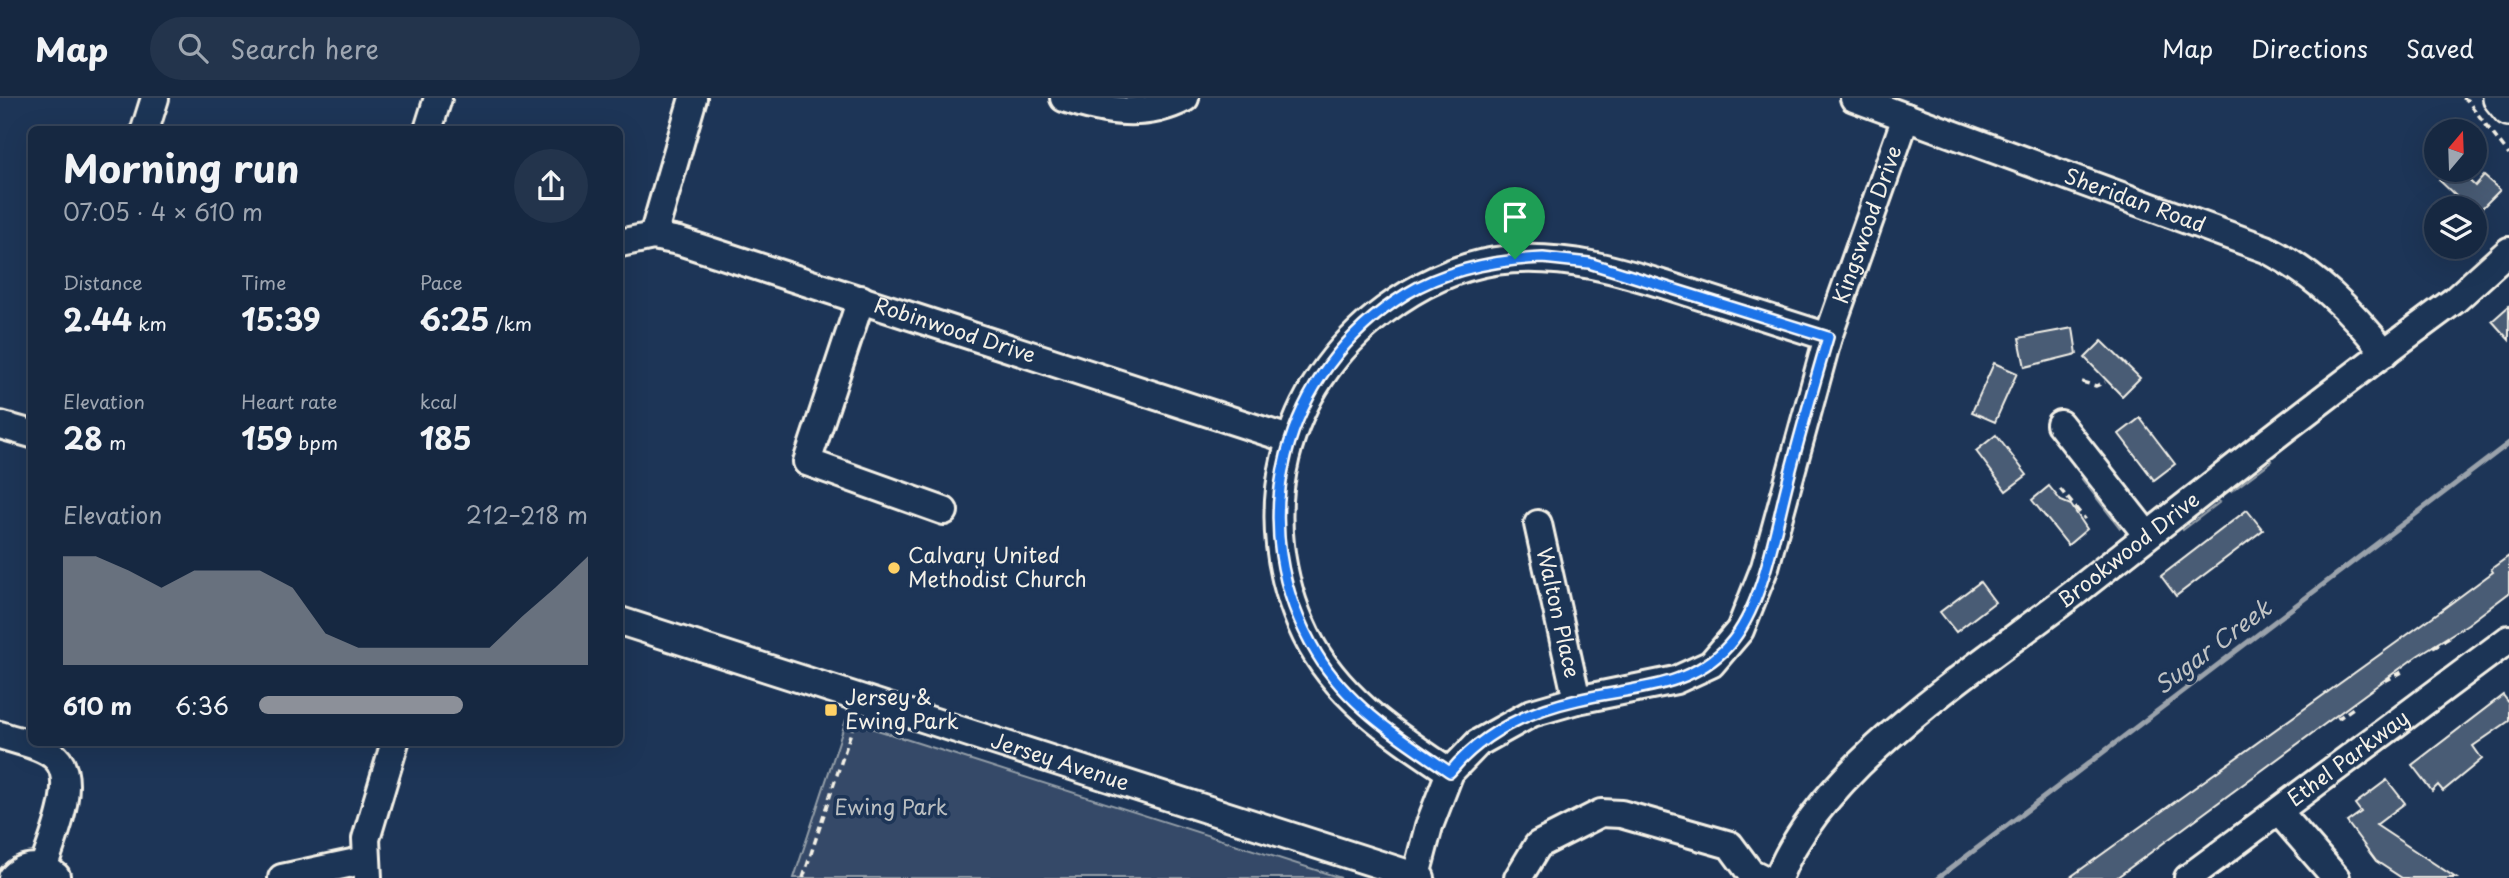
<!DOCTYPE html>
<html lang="en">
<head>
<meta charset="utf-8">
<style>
  body { margin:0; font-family:"Playpen Sans",sans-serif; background:#23344c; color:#f1f3f6; height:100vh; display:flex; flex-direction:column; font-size:26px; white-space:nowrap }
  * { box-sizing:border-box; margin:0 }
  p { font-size:23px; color:#9ea6b1 }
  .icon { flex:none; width:38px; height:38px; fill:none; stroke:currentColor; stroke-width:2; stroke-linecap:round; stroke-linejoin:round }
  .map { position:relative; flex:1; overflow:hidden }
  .side { position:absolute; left:28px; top:28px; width:595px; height:620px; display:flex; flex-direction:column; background:#162841; border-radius:10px; box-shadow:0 7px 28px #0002,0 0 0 2px #35445a }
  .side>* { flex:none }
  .needle { width:46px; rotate:19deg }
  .controls { position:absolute; left:2424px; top:21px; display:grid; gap:14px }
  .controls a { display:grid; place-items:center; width:63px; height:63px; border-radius:50%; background:#162841; box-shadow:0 7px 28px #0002,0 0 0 2px #35445a; font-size:35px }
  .pin { position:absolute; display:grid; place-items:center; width:60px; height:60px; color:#fff; margin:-72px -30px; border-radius:50% 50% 50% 0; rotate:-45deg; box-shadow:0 0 7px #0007 }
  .pin .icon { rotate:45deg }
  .round { display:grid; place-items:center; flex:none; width:74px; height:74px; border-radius:37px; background:#23344c }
  .summary { display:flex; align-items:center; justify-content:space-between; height:119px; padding:0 35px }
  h1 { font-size:38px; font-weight:700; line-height:52px }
  .figures { display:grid; grid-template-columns:repeat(3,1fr); gap:10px; height:119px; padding:7px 35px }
  .figures div { display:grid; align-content:center }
  .figures b { font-size:30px; font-weight:700 }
  .figures small { font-size:19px; font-weight:400 }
  .figures p { font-size:19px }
  .chart { height:196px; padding:14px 35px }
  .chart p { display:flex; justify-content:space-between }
  .chart svg { width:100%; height:126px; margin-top:7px; fill:#8c9099; opacity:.7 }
  ul { padding:0 35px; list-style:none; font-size:23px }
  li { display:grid; grid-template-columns:112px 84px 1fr; align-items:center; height:52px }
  li i { height:18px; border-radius:9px; background:#8c9099 }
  header { display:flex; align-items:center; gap:42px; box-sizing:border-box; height:98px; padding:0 35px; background:#162841; border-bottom:2px solid #35445a }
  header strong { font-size:33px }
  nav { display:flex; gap:38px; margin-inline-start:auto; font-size:24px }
  .search { width:490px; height:63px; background:#23344c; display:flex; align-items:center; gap:18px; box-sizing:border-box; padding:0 24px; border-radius:38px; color:#9ea6b1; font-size:26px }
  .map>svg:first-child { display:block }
  .green { fill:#354a67; stroke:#949ea8; stroke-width:2 }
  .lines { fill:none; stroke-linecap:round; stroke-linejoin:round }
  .stream { stroke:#9aa2ab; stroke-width:5 }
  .building { fill:#485b74; stroke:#f4f1e8; stroke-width:2 }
  .minor-casing { stroke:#f4f1e8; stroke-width:32 }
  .major-casing { stroke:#f4f1e8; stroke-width:38 }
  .path { stroke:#f4f1e8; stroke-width:3.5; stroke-dasharray:7 5; stroke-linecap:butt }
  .minor { stroke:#1d3557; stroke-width:26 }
  .major { stroke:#1d3557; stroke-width:33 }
  .route-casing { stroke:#fff; stroke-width:14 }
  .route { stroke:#1a73e8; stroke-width:9 }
  .poi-dot { fill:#ffd166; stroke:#1d3557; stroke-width:2.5 }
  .labels { text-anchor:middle; stroke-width:7; stroke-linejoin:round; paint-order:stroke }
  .street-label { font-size:21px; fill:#f4f1e8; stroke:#1d3557 }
  .poi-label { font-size:21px; fill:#f4f1e8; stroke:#1d3557; text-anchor:start }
  .park-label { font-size:21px; fill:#bbbfc1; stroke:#1d3557 }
  .water-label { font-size:23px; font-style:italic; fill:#c0c3c4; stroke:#1d3557 }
</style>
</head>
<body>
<header>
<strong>Map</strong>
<div class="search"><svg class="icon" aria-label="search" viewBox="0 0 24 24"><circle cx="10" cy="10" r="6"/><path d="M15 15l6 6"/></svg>Search here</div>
<nav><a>Map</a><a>Directions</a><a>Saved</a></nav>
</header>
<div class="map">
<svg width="2509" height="780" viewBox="0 0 2509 780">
  <rect width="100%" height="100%" fill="#1d3557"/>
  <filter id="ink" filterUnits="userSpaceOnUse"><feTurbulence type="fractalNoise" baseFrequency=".0143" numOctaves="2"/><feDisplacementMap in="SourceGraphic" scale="14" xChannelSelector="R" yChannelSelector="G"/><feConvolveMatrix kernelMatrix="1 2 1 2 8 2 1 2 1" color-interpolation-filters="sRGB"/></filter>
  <g filter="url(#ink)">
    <!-- green -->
    <g class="green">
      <path d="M 2268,360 L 2272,363 L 2232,393 L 2230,390 Z"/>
      <path d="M 2086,379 L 2120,423 L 2122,429 L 2120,430 L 2082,381 Z"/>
      <path d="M 2216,401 L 2220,404 L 2183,432 L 2181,427 Z"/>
      <path d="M 846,622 L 1341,780 L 794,780 Z"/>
    </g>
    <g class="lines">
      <!-- stream -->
      <path class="stream" d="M 1938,780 L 2509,345"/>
    </g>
    <!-- building -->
    <g class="building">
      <path d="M 2449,72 L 2458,72 L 2475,88 L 2484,78 L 2500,92 L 2482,110 L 2445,110 L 2456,98 L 2439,82 Z"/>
      <path d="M 2509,208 L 2509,242 L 2492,223 Z"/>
      <path d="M 2073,230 L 2077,256 L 2025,269 L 2019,240 Z"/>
      <path d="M 2102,243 L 2140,280 L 2122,298 L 2085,260 Z"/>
      <path d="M 1994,265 L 2017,275 L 1995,324 L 1972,314 Z"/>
      <path d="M 2140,320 L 2175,366 L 2154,382 L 2119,336 Z"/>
      <path d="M 1996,337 L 2027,377 L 2006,393 L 1976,353 Z"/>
      <path d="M 2049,388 L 2061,403 L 2071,407 L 2087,431 L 2068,447 L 2032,402 Z"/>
      <path d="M 2247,412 L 2263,432 L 2176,498 L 2161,478 Z"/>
      <path d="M 2509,458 L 2509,495 L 2468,526 L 2417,558 L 2116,780 L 2069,780 L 2439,514 L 2493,474 L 2491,471 Z"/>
      <path d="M 1980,484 L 1995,504 L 1956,534 L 1940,514 Z"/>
      <path d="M 2503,597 L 2509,605 L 2509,623 L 2473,648 L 2482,661 L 2443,693 L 2438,687 L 2432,693 L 2412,667 Z"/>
      <path d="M 2387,682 L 2405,705 L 2376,727 L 2456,780 L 2402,780 L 2376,763 L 2347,724 L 2361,714 L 2355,706 Z"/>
    </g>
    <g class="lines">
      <defs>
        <g id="minor">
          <path d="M 1064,0 C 1105,14 1145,21 1185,0"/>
          <path id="s1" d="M 1854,0 L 2266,151 C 2315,176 2351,212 2385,255"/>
          <path d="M 145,32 L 155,0"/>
          <path d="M 428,32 L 438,0"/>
          <path d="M 653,138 L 693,0"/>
          <path id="s2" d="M 620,145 L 653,138 L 679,143 L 1289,341"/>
          <path d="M 861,201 L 807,364 L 944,413"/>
          <path d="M 2060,326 L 2147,437"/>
          <path d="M 0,327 L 32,336"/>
          <path id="s3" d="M 1538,426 L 1577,602"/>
          <path id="s4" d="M 620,523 L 1421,780"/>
          <path d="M 0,637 C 17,643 43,647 56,660 C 79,682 52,743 43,770"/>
          <path d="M 1450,674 C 1395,637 1336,599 1306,537 C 1250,420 1281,289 1385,212 C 1417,188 1456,169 1495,163 C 1566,153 1631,176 1697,197 C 1740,211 1784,225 1828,239"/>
          <path d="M 2279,714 L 2336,780"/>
          <path id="s5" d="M 1416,778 L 1429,728 L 1450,674 L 1478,645 L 1532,615 L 1577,602 L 1676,582 L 1711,566 L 1740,532 L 1765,469 L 1828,239 L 1906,19"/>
          <path d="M 12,780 C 24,766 43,766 56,778"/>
          <path d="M 282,780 L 366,762"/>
          <path d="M 368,780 L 366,741 L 395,644"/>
          <path d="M 1518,780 L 1538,747 L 1601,715 L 1621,716 L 1730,747 L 1750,774 L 1762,780"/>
          <path id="s6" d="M 1778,780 C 1823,665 1981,568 2077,493 C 2202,395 2327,296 2455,202 L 2509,153"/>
          <path id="s7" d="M 2188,780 L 2509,541"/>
        </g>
        <path id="major" d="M 2500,0 L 2509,11"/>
      </defs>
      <!-- minor casing -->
      <use href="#minor" class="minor-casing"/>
      <!-- major casing -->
      <use href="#major" class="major-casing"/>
      <!-- path -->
      <g class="path">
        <path d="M 2462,0 L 2467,2 L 2509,57"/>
        <path d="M 2082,284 L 2096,288 L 2105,284"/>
        <path d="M 2060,391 L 2085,421"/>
        <path d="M 2433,549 L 2451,539"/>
        <path d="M 2385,583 L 2402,574"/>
        <path d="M 2338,618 L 2339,620 L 2356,608"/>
        <path d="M 803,780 L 855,622"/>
      </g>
      <!-- minor -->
      <use href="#minor" class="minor"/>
      <!-- major -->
      <use href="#major" class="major"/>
    </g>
  </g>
  <g class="lines" filter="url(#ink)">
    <defs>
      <path id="route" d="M 1543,160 L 1589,165 L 1828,239 C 1814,287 1800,335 1788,383 C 1775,432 1763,509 1729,547 C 1689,592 1631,589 1577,602 C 1528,613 1482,635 1450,674 C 1401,641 1348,608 1317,556 C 1240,429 1282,273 1406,196 C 1447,171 1496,162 1543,160 Z"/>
    </defs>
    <!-- route casing -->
    <use href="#route" class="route-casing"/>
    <!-- route -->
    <use href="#route" class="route"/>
  </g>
  <!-- markers -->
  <g class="poi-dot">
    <circle cx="894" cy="470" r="7"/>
    <rect x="824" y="605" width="14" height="14" rx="3.5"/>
  </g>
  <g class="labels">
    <!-- street labels -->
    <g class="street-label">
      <text dy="7" stroke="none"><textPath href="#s1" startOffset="299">Sheridan Road</textPath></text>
      <text dy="7" stroke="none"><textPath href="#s5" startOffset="868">Kingswood Drive</textPath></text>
      <text dy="7" stroke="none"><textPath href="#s2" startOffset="350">Robinwood Drive</textPath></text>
      <text dy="7" stroke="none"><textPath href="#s6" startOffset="485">Brookwood Drive</textPath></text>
      <text dy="7" stroke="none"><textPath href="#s3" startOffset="91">Walton Place</textPath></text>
      <text dy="7" stroke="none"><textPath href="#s7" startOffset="200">Ethel Parkway</textPath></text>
      <text dy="7" stroke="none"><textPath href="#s4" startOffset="462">Jersey Avenue</textPath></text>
    </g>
    <!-- poi labels -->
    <g class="poi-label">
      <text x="908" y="465">Calvary United<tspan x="908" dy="24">Methodist Church</tspan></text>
      <text x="845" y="607">Jersey &amp;<tspan x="845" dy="24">Ewing Park</tspan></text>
    </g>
    <!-- park labels -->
    <g class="park-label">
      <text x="891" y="717">Ewing Park</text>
    </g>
    <!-- water labels -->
    <g class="water-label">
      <text transform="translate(2213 549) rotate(-37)" y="8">Sugar Creek</text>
    </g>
  </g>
</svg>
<div class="controls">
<a><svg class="needle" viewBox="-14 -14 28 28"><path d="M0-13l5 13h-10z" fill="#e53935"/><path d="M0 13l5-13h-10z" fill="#9ea6b1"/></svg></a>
<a><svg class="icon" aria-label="layers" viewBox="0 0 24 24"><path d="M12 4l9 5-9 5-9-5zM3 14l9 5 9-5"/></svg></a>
</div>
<div class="pin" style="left:1515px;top:161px;background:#1e9e55"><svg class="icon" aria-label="arrive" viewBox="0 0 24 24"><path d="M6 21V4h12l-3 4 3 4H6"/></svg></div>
<section class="side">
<div class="summary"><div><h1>Morning run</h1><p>07:05 · 4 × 610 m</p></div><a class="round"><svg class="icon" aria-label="share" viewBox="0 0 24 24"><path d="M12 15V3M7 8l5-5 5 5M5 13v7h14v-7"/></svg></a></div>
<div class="figures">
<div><p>Distance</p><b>2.44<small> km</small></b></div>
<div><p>Time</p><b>15:39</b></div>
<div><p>Pace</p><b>6:25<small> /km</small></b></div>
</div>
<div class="figures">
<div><p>Elevation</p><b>28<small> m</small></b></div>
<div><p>Heart rate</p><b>159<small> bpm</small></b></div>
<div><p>kcal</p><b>185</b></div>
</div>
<div class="chart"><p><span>Elevation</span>212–218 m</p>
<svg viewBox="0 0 160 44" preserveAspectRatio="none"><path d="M0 44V6L10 6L20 11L30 17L40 11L50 11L60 11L70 17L80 33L90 38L100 38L110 38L120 38L130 38L140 27L150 17L160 6V44z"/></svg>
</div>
<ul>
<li><b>610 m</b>6:36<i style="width:62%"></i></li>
</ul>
</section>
</div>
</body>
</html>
